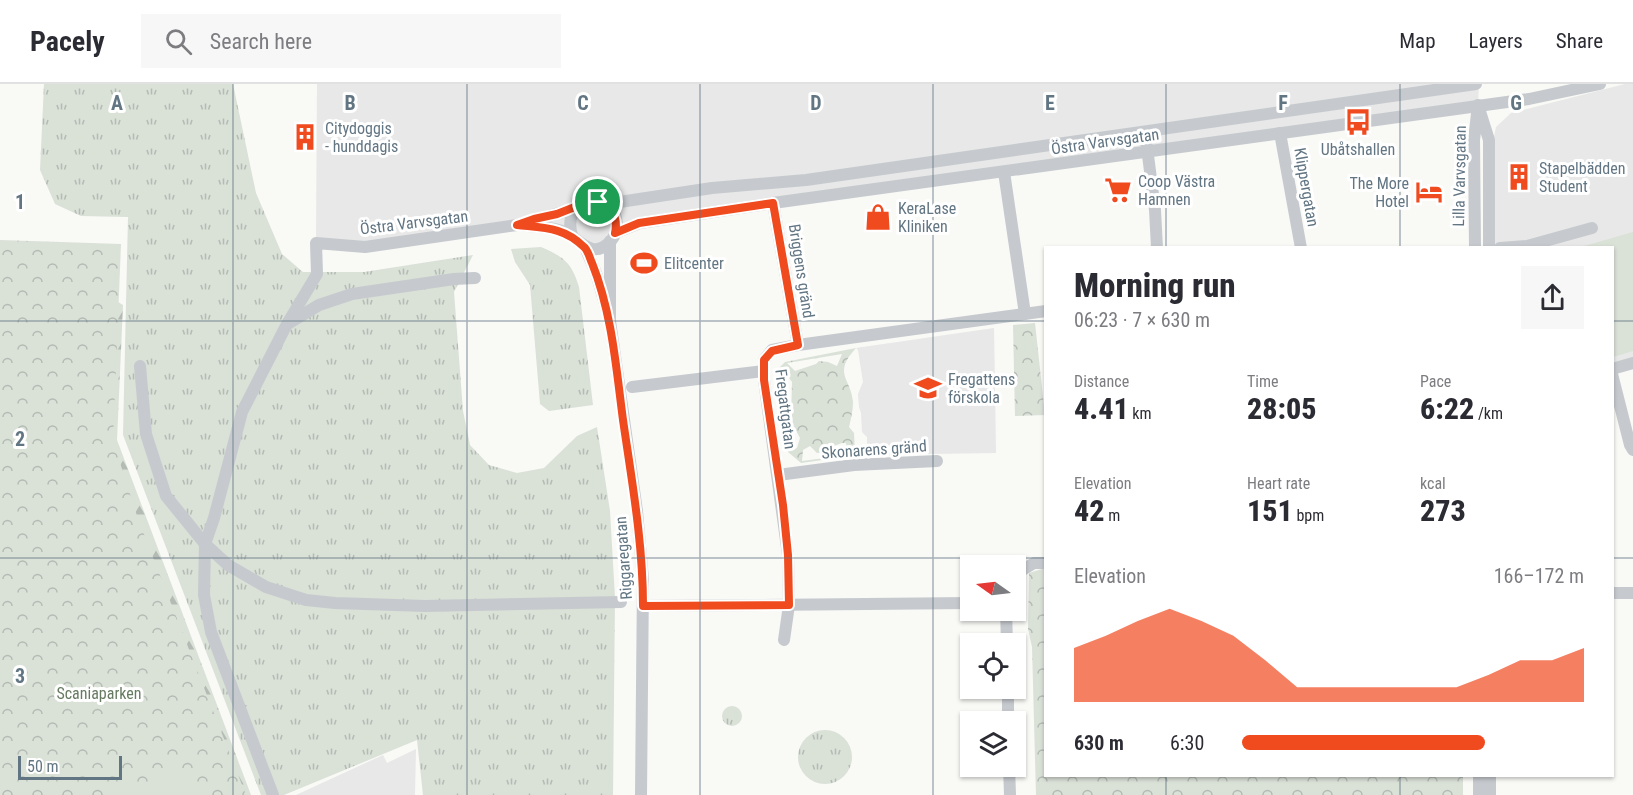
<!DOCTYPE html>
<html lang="en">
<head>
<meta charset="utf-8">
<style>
  body { margin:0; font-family:"Roboto Condensed",sans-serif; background:#f7f7f7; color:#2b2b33; height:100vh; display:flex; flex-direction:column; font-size:22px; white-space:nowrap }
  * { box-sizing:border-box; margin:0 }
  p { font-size:20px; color:#7c7c81 }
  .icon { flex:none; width:33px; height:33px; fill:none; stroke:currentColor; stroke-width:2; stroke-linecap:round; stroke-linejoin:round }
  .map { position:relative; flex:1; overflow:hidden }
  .drawer { position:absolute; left:1044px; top:162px; width:570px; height:531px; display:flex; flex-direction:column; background:#fff; border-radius:0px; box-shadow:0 2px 4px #0004 }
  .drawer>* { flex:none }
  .needle { width:39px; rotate:284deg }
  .fabs { position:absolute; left:960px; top:471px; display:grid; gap:12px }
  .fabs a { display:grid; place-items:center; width:66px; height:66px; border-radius:0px; background:#fff; box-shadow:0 2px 4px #0004; font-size:30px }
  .scale { position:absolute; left:18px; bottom:15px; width:104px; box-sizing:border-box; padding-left:6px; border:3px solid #627583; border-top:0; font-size:16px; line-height:21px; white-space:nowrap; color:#627583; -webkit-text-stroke:4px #fff; paint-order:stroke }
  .pin { position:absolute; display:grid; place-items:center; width:51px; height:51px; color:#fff; margin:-26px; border:3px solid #fff; border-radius:50%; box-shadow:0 2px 6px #0007 }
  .round { display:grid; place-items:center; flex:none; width:63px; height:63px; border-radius:0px; background:#f7f7f7 }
  .head { display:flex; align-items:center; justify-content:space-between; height:102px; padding:0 30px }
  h1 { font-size:33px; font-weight:800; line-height:45px }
  .figures { display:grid; grid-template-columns:repeat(3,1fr); gap:9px; height:102px; padding:6px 30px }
  .figures div { display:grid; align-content:center }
  .figures b { font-size:30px; font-weight:800 }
  .figures small { font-size:16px; font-weight:400 }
  .figures p { font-size:16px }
  .chart { height:168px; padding:12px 30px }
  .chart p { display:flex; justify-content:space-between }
  .chart svg { width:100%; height:108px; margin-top:6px; fill:#f04a1f; opacity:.7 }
  ul { padding:0 30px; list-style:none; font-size:20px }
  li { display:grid; grid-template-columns:96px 72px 1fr; align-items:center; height:45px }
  li i { height:15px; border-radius:8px; background:#f04a1f }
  header { display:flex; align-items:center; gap:36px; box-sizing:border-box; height:84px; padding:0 30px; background:#fff; border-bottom:2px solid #e1e1e2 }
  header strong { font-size:28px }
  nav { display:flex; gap:33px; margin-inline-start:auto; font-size:21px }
  .search { width:420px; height:54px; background:#f7f7f7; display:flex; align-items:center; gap:15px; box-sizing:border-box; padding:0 21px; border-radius:0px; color:#7c7c81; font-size:22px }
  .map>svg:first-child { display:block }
  .built { fill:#e7e8e7 }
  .grass { fill:url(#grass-tufts) }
  .forest { fill:url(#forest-firs) }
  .park { fill:url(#park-crowns); fill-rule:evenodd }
  .pitch { fill:#dae1d7 }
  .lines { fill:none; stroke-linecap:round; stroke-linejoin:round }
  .minor { stroke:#c6cace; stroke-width:12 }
  .route-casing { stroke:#fff; stroke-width:12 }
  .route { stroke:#f04a1f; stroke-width:8 }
  .grid { fill:none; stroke:#627583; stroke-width:1.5; stroke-opacity:0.55 }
  .labels { text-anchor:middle; stroke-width:6; stroke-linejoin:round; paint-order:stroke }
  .poi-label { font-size:16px; fill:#627583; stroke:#fff; text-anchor:start }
  .street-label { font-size:16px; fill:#627583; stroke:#fff }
  .park-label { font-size:16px; fill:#667a61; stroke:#fff }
  .grid-label { font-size:20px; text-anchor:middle; font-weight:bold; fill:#627583; stroke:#fff; stroke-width:6; stroke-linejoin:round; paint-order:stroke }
</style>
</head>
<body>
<header>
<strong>Pacely</strong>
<div class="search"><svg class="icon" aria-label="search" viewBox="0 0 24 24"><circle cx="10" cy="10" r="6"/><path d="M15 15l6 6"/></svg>Search here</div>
<nav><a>Map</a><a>Layers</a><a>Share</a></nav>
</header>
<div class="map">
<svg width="1633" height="711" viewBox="0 0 1633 711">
  <defs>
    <pattern id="grass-tufts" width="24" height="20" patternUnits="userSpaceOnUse" patternTransform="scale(1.5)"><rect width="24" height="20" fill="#dae1d7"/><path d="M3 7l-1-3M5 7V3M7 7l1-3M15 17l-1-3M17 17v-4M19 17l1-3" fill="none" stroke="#b4bbb4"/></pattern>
    <pattern id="forest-firs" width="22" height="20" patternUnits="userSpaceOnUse" patternTransform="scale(1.5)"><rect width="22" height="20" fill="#dae1d7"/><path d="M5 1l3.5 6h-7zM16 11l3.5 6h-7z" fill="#b4bbb4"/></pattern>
    <pattern id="park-crowns" width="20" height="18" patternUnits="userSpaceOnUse" patternTransform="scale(1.5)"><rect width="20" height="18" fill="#dae1d7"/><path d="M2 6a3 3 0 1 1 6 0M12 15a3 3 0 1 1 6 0" fill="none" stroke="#b4bbb4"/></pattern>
  </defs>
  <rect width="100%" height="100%" fill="#f9f9f6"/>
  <!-- built -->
  <g class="built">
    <path d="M 317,0 L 1479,0 L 1478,21 L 640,139 L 600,164 L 572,151 L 517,141 L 365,163 L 316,159 Z"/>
    <path d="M 1625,0 L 1633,0 L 1633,274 L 1613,280 L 1612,164 L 1493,164 L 1492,63 L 1496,43 L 1511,29 Z"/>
    <path d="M 994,244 L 996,369 L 858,371 L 867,369 L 867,353 L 862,348 L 861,329 L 859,323 L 858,310 L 863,298 L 858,266 L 856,264 Z"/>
    <path d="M 416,665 L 415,711 L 296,711 L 383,671 L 387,679 Z"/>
  </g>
  <!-- grass -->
  <g class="grass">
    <path d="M 44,0 L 233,0 L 256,109 L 282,170 L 303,188 L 364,188 L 473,171 L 454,208 L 463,327 L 470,361 L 489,381 L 517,389 L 544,384 L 577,352 L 597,343 L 610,427 L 615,514 L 613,711 L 423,711 L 417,656 L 284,711 L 261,711 L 123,351 L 128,133 L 81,132 L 55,120 L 40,86 Z"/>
    <path d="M 541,163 C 564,173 572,179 579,203 L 593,321 L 549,327 L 540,320 L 530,201 L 515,178 L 511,165 Z"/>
    <circle cx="732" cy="632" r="10"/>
    <circle cx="825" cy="673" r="27"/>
  </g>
  <!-- forest -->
  <path class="forest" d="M 113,215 L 123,221 L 117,356 L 251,711 L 205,711 L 37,281 Z"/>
  <!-- park -->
  <g class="park">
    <path d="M 0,156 L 121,160 L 113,357 L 138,435 L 246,711 L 0,711 Z"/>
    <path d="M 1035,239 L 1045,331 L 1015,332 L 1013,241 Z"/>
    <path d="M 856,264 C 832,290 851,294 853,318 C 853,326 851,335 849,343 L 854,349 L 855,369 L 858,371 L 801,379 L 788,368 L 776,287 L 785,278 ZM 842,270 L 837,282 L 828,278 L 819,277 L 816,280 L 795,287 L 787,279 ZM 778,287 L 784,287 L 792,298 L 791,337 L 800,354 L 797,364 L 789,367 ZM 842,359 L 846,359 L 848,371 L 802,377 L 803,366 L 810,362 L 817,369 L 827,368 L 828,364 Z"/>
    <path d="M 1045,484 L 1046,692 L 1463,692 L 1463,711 L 1036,711 L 1032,563 L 1028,545 L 1029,489 Z"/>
  </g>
  <!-- pitch -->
  <g class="pitch">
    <path d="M 1633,148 L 1633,267 L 1613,273 L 1612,164 L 1581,163 Z"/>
    <path d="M 187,687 L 196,711 L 110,711 L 109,709 Z"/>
  </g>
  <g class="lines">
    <!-- minor -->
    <g class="minor">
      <path d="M 1145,48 L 1155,126 L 1157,164"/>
      <path d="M 1280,49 L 1301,164"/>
      <path d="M 1004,88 L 1025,230"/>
      <path d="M 598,118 L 613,119 L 712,104 L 806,96 L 1476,0"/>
      <path d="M 773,119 L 798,261"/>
      <path d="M 522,141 C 534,143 547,143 559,146 C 577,150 590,179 611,157 C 615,152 617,146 617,140 C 615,106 560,112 572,151"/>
      <path d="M 615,149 L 640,139 L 773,119 L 1529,15 L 1600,0"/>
      <path d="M 610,157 L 610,237 L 637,427 L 643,496 L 641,711"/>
      <path d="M 585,163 L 596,189 L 608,230"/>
      <path d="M 1475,164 L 1474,56 L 1478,21 L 1489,56 L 1489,164"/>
      <path d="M 1500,164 L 1527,162 L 1592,144"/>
      <path d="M 289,239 L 319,221 L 352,210 L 454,195 L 475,194"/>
      <path d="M 140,282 L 146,350 L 166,412 L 205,460 L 228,481 L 266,503 L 306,516 L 335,519 L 425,522 L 621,518"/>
      <path d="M 1612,285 L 1633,279"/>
      <path d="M 1612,290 L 1630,361 L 1633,366"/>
      <path d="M 632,303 L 764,287"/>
      <path d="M 778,391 L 854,381 L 937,377"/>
      <path d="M 1016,490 L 1034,479 L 1046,479"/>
      <path d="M 1612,509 L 1633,509"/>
      <path d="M 643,522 L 970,519"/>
      <path d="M 1006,526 L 1007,560"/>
      <path d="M 784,556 L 789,521 L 788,471 L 764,296 L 764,276 L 772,266 L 798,261 L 1046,227"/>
      <path d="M 1008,604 L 1008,638"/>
      <path d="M 1009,682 L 1010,711"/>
      <path d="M 1479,692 L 1479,711"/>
      <path d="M 1490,692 L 1490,711"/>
      <path d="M 273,711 L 211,548 L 204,511 L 205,460 L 214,434 L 242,328 L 287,240 L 317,190 L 316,159 L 365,163 L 517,141 L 577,124"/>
    </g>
  </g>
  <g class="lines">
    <defs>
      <path id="route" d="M 590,117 C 609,118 619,131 615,149 L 639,139 L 773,119 L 798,261 L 772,267 L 764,276 L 764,296 L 783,421 L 788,471 L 789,521 L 643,522 C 643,459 632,398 623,336 C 616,283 612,229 592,179 C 590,175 588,166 584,163 C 564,143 544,144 517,141 L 534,135 L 557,130 Z"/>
    </defs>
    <!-- route casing -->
    <use href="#route" class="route-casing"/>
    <!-- route -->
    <use href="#route" class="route"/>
  </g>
  <!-- grid -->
  <path class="grid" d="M 233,0 L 233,711M 467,0 L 467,711M 700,0 L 700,711M 933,0 L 933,711M 1166,0 L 1166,164M 1400,0 L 1400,164M 0,237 L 1046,237M 1612,237 L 1633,237M 0,474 L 1046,474M 1612,474 L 1633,474M 1166,692 L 1166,711M 1400,692 L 1400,711"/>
  <!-- icons -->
  <defs>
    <symbol id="bus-bare" viewBox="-9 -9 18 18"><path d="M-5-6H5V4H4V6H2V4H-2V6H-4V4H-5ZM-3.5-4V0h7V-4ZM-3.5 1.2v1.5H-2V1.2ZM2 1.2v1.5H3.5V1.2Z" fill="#f04a1f" stroke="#fff" stroke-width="2.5" paint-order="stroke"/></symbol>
    <symbol id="building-bare" viewBox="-9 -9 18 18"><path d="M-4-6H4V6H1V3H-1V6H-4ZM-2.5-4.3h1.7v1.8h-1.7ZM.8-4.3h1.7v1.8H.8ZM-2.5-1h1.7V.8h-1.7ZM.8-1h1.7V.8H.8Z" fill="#f04a1f" stroke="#fff" stroke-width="2.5" paint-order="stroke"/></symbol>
    <symbol id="supermarket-bare" viewBox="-9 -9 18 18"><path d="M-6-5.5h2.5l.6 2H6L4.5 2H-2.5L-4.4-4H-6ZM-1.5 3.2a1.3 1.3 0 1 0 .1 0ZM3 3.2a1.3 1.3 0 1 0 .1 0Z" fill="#f04a1f" stroke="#fff" stroke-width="2.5" paint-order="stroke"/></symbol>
    <symbol id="hotel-bare" viewBox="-9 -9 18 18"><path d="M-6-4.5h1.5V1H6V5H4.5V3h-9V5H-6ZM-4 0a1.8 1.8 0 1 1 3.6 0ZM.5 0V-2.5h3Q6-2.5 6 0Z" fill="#f04a1f" stroke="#fff" stroke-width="2.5" paint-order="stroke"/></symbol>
    <symbol id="shop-bare" viewBox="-9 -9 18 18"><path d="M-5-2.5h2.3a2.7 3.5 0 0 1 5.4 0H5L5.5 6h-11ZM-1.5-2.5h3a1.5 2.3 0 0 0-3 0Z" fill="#f04a1f" stroke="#fff" stroke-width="2.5" paint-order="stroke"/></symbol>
    <symbol id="stadium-bare" viewBox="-9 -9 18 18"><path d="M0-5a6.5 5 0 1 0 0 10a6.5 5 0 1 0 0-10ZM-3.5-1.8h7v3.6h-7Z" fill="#f04a1f" stroke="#fff" stroke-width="2.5" paint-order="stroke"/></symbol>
    <symbol id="school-bare" viewBox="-9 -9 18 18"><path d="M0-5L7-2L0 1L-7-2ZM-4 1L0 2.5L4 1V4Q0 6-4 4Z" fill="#f04a1f" stroke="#fff" stroke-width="2.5" paint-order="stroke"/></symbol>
  </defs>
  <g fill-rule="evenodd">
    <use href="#bus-bare" x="1339" y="19" width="38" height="38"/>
    <use href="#building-bare" x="286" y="34" width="38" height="38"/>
    <use href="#building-bare" x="1500" y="74" width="38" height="38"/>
    <use href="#supermarket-bare" x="1099" y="87" width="38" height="38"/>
    <use href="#hotel-bare" x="1410" y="89" width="38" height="38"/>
    <use href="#shop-bare" x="859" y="114" width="38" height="38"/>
    <use href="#stadium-bare" x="625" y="160" width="38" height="38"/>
    <use href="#school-bare" x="909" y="285" width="38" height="38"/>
  </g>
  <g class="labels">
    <!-- poi labels -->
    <g class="poi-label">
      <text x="325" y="50">Citydoggis<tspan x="325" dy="18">- hunddagis</tspan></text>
      <text x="1358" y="71" text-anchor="middle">Ubåtshallen</text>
      <text x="1539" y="90">Stapelbädden<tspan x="1539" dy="18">Student</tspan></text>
      <text x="1138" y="103">Coop Västra<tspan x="1138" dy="18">Hamnen</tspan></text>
      <text x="1409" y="105" text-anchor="end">The More<tspan x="1409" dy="18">Hotel</tspan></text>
      <text x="898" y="130">KeraLase<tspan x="898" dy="18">Kliniken</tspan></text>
      <text x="664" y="185">Elitcenter</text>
      <text x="948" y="301">Fregattens<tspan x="948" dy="18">förskola</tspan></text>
    </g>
    <!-- street labels -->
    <g class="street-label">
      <text transform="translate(1105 57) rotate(-8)" y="6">Östra Varvsgatan</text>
      <text transform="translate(1459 92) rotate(-89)" y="6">Lilla Varvsgatan</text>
      <text transform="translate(1307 103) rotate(80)" y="6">Klippergatan</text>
      <text transform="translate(414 138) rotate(-7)" y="6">Östra Varvsgatan</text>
      <text transform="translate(802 187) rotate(81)" y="6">Briggens gränd</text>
      <text transform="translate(786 325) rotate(83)" y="6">Fregattgatan</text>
      <text transform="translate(874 365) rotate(-4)" y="6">Skonarens gränd</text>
      <text transform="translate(623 474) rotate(-94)" y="6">Riggaregatan</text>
    </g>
    <!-- park labels -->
    <g class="park-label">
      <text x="99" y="615">Scaniaparken</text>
    </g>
  </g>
  <g class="grid-label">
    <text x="117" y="26">A</text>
    <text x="350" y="26">B</text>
    <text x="583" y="26">C</text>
    <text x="816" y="26">D</text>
    <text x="1050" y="26">E</text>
    <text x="1283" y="26">F</text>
    <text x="1516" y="26">G</text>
    <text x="20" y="125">1</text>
    <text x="20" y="362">2</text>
    <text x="20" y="599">3</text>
  </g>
</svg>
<div class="fabs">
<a><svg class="needle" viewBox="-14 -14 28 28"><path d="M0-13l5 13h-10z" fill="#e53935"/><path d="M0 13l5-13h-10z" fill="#7c7c81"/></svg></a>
<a><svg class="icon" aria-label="locate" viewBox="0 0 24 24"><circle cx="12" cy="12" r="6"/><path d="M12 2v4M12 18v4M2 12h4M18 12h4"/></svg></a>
<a><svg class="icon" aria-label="layers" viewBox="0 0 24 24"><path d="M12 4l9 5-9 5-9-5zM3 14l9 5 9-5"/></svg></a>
</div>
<div class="scale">50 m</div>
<div class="pin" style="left:598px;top:118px;background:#1e9e55"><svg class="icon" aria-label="arrive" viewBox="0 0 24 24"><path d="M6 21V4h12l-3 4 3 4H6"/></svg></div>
<section class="drawer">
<div class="head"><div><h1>Morning run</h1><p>06:23 · 7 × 630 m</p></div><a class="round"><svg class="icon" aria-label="share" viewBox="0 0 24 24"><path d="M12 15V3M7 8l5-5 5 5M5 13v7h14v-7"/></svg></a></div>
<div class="figures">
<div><p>Distance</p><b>4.41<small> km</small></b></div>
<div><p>Time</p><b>28:05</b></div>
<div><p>Pace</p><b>6:22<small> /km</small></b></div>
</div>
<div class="figures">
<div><p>Elevation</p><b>42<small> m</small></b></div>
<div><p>Heart rate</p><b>151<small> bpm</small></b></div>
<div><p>kcal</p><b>273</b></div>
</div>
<div class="chart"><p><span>Elevation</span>166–172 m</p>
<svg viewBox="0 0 160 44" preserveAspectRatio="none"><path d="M0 44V22L10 17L20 11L30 6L40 11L50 17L60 27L70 38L80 38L90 38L100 38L110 38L120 38L130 33L140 27L150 27L160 22V44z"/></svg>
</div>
<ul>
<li><b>630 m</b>6:30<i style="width:71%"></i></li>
</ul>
</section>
</div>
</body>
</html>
